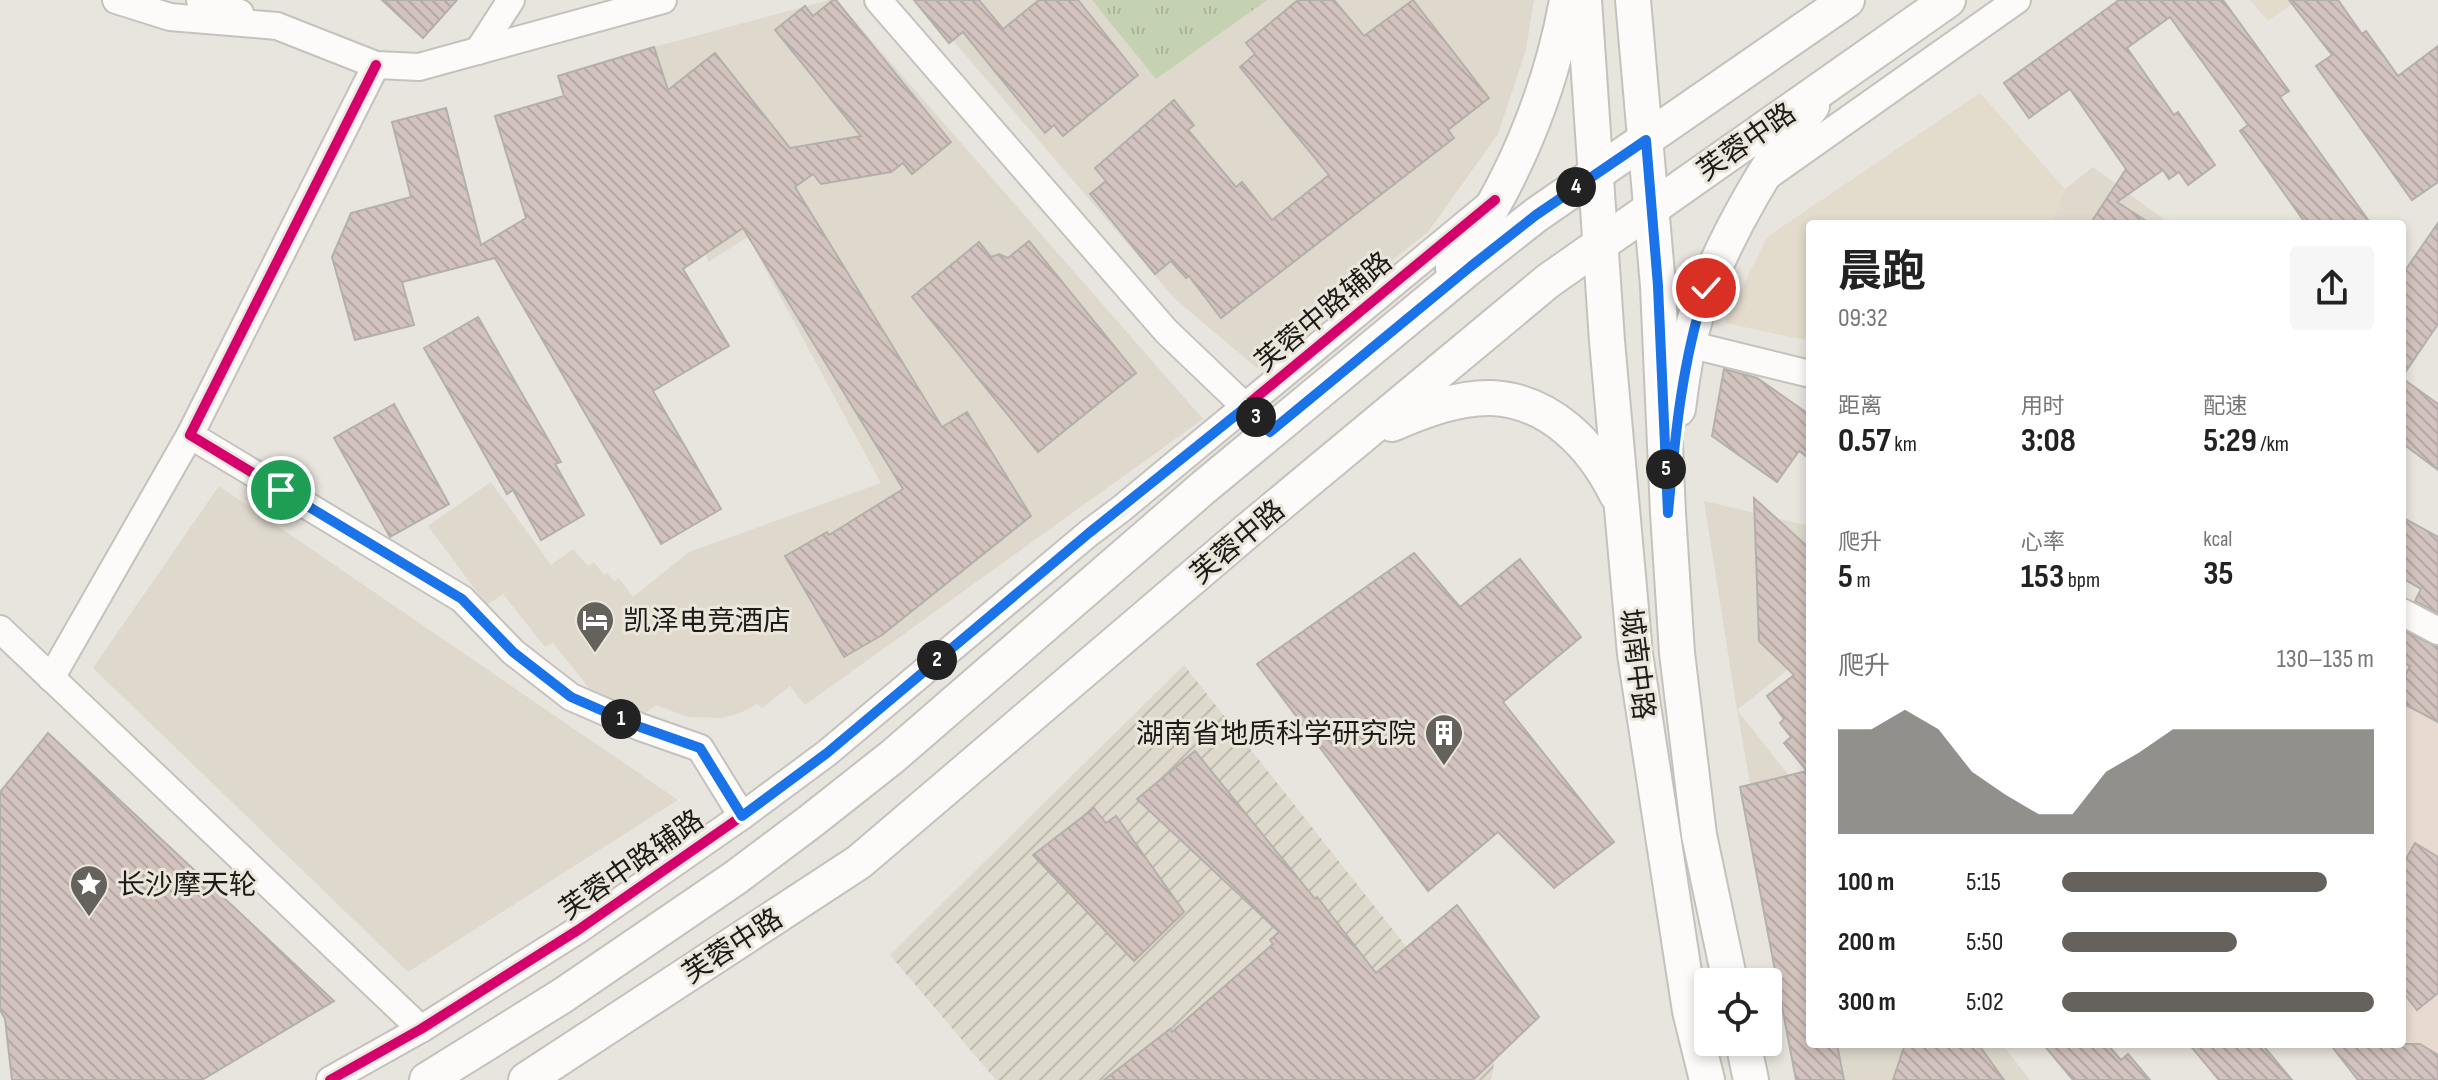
<!DOCTYPE html>
<html lang="zh">
<head>
<meta charset="utf-8">
<style>
  body { margin:0; font-family:"Sofia Sans Condensed","Noto Sans SC",sans-serif; background:#f6f6f6; color:#222; height:100vh; display:flex; flex-direction:column; font-size:30px; white-space:nowrap }
  * { box-sizing:border-box; margin:0 }
  p { font-size:26px; color:#767676 }
  .icon { flex:none; width:44px; height:44px; fill:none; stroke:currentColor; stroke-width:2; stroke-linecap:round; stroke-linejoin:round }
  .map { position:relative; flex:1; overflow:hidden }
  .drawer { position:absolute; left:1806px; top:220px; width:600px; height:828px; display:flex; flex-direction:column; background:#fff; border-radius:8px; box-shadow:0 4px 12px #0003 }
  .drawer>* { flex:none }
  .buttons { position:absolute; left:1694px; top:968px; display:grid; gap:16px }
  .buttons a { display:grid; place-items:center; width:88px; height:88px; border-radius:8px; background:#fff; box-shadow:0 4px 12px #0003; font-size:40px }
  .pin { position:absolute; display:grid; place-items:center; width:68px; height:68px; color:#fff; margin:-34px; border:4px solid #fff; border-radius:50%; box-shadow:0 2px 8px #0007 }
  .km { position:absolute; width:40px; height:40px; margin:-20px; border-radius:50%; background:#222; color:#fff; font-size:22px; line-height:40px; text-align:center }
  .round { display:grid; place-items:center; flex:none; width:84px; height:84px; border-radius:8px; background:#f6f6f6 }
  .summary { display:flex; align-items:center; justify-content:space-between; height:136px; padding:0 32px }
  h1 { font-size:44px; font-weight:700; line-height:60px }
  .metrics { display:grid; grid-template-columns:repeat(3,1fr); gap:12px; height:136px; padding:8px 32px }
  .metrics div { display:grid; align-content:center }
  .metrics b { font-size:34px; font-weight:700 }
  .metrics small { font-size:22px; font-weight:400 }
  .metrics p { font-size:22px }
  .chart { height:224px; padding:16px 32px }
  .chart p { display:flex; justify-content:space-between }
  .chart svg { width:100%; height:144px; margin-top:8px; fill:#65625d; opacity:.7 }
  ul { padding:0 32px; list-style:none; font-size:26px }
  li { display:grid; grid-template-columns:128px 96px 1fr; align-items:center; height:60px }
  li i { height:20px; border-radius:10px; background:#65625d }
  .map>svg:first-child { display:block }
  .built { fill:#ded9cc }
  .industrial { fill:url(#industrial-furrows) }
  .education { fill:#e8dad0 }
  .medical { fill:#e3dccd }
  .grass { fill:url(#grass-tufts) }
  .building { fill:url(#building-back-hatch); stroke:#b3b0ac; stroke-width:2 }
  .lines { fill:none; stroke-linecap:round; stroke-linejoin:round }
  .minor-casing { stroke:#c4c2bc; stroke-width:30 }
  .major-casing { stroke:#c4c2bc; stroke-width:38 }
  .minor { stroke:#fcfbfa; stroke-width:26 }
  .major { stroke:#fcfbfa; stroke-width:34 }
  .cycleway-casing { stroke:#ebe6db; stroke-width:15 }
  .cycleway { stroke:#d6006c; stroke-width:10 }
  .route-casing { stroke:#fff; stroke-width:16 }
  .route { stroke:#1a73e8; stroke-width:10 }
  .labels { text-anchor:middle; stroke-width:6; stroke-linejoin:round; paint-order:stroke }
  .street-label { font-size:28px; fill:#1e1c18; stroke:#ebe6db }
  .poi-label { font-size:28px; fill:#1e1c18; stroke:#ebe6db; text-anchor:start }
</style>
</head>
<body>
<div class="map">
<svg width="2438" height="1080" viewBox="0 0 2438 1080">
  <defs>
    <pattern id="industrial-furrows" width="10" height="10" patternUnits="userSpaceOnUse" patternTransform="scale(2)"><rect width="10" height="10" fill="#ded9cc"/><path d="M-1 1l2-2M0 10L10 0M9 11l2-2" fill="none" stroke="#bebaae"/></pattern>
    <pattern id="grass-tufts" width="24" height="20" patternUnits="userSpaceOnUse" patternTransform="scale(2)"><rect width="24" height="20" fill="#c5d2b2"/><path d="M3 7l-1-3M5 7V3M7 7l1-3M15 17l-1-3M17 17v-4M19 17l1-3" fill="none" stroke="#a9b498"/></pattern>
    <pattern id="building-back-hatch" width="6" height="6" patternUnits="userSpaceOnUse" patternTransform="scale(2)"><rect width="6" height="6" fill="#d3c3be"/><path d="M-1 5l2 2M0 0l6 6M5-1l2 2" fill="none" stroke="#b5a7a3"/></pattern>
  </defs>
  <rect width="100%" height="100%" fill="#e8e5de"/>
  <!-- built -->
  <g class="built">
    <path d="M 829,0 L 836,0 L 1203,419 L 805,705 L 790,686 L 762,708 L 757,704 L 740,713 L 723,718 L 688,717 L 656,705 L 636,720 L 579,697 L 589,688 L 553,643 L 545,647 L 503,594 L 487,605 L 428,526 L 491,482 L 551,565 L 573,549 L 588,566 L 594,562 L 604,575 L 607,573 L 614,581 L 619,578 L 633,597 L 689,552 L 881,483 L 748,237 L 708,262 L 654,47 Z"/>
    <path d="M 918,0 L 1534,0 L 1526,49 L 1498,134 L 1428,232 L 1257,368 L 1175,299 Z"/>
    <path d="M 2093,167 L 2170,224 L 2051,224 L 2065,189 Z"/>
    <path d="M 219,486 L 678,800 L 408,972 L 93,668 Z"/>
    <path d="M 1704,501 L 1810,526 L 1810,652 L 1737,710 L 1810,802 L 1810,1044 L 2002,1044 L 2030,1080 L 1803,1080 L 1737,710 Z"/>
  </g>
  <!-- industrial -->
  <path class="industrial" d="M 1184,665 L 1495,1059 L 1491,1080 L 996,1080 L 890,955 Z"/>
  <!-- education -->
  <path class="education" d="M 2402,611 L 2438,626 L 2438,1070 L 2402,1044 Z"/>
  <!-- medical -->
  <g class="medical">
    <path d="M 2250,0 L 2298,0 L 2268,21 Z"/>
    <path d="M 1980,93 L 2065,189 L 2051,224 L 1810,224 L 1810,341 L 1725,323 L 1767,237 Z"/>
  </g>
  <!-- grass -->
  <path class="grass" d="M 1092,0 L 1267,0 L 1156,79 Z"/>
  <!-- building -->
  <g class="building">
    <path d="M 382,0 L 457,0 L 423,38 Z"/>
    <path d="M 833,0 L 836,0 L 951,142 L 912,174 L 903,163 L 891,172 L 821,184 L 813,174 L 795,187 L 942,427 L 967,412 L 1031,516 L 882,635 L 844,657 L 785,556 L 827,532 L 829,535 L 903,489 L 743,228 L 683,269 L 729,346 L 653,391 L 721,509 L 661,544 L 495,258 L 402,282 L 414,325 L 355,340 L 332,257 L 351,213 L 411,197 L 392,122 L 446,108 L 481,245 L 526,218 L 495,116 L 564,96 L 558,76 L 654,47 L 668,90 L 715,53 L 790,148 L 861,136 L 775,30 L 805,6 L 813,16 Z"/>
    <path d="M 914,0 L 979,0 L 1003,29 L 1039,0 L 1078,0 L 1138,75 L 1063,136 L 1054,125 L 1045,133 L 963,32 L 949,43 Z"/>
    <path d="M 1298,0 L 1334,0 L 1364,36 L 1413,0 L 1489,98 L 1448,130 L 1454,138 L 1221,318 L 1189,276 L 1186,278 L 1171,261 L 1155,274 L 1090,194 L 1106,181 L 1095,168 L 1174,100 L 1194,125 L 1188,130 L 1236,187 L 1242,182 L 1272,220 L 1329,175 L 1240,67 L 1255,54 L 1246,43 Z"/>
    <path d="M 2119,0 L 2223,0 L 2289,91 L 2280,97 L 2371,224 L 2306,224 L 2240,131 L 2248,125 L 2170,17 L 2127,48 L 2174,115 L 2178,112 L 2215,165 L 2188,185 L 2179,172 L 2169,179 L 2163,170 L 2117,202 L 2151,224 L 2090,224 L 2126,169 L 2070,89 L 2029,118 L 2004,83 Z"/>
    <path d="M 2289,0 L 2338,0 L 2362,34 L 2366,31 L 2398,76 L 2438,46 L 2438,182 L 2412,200 L 2316,66 L 2332,55 Z"/>
    <path d="M 2438,223 L 2438,324 L 2402,377 L 2402,275 Z"/>
    <path d="M 1029,241 L 1136,373 L 1038,452 L 912,297 L 979,242 L 991,257 L 999,254 L 1008,258 Z"/>
    <path d="M 478,317 L 561,462 L 555,464 L 584,515 L 541,540 L 513,490 L 507,494 L 424,348 Z"/>
    <path d="M 1724,369 L 1757,378 L 1810,415 L 1810,459 L 1799,451 L 1777,482 L 1712,436 Z"/>
    <path d="M 2402,378 L 2438,404 L 2438,470 L 2402,443 Z"/>
    <path d="M 394,404 L 449,504 L 390,537 L 334,438 Z"/>
    <path d="M 1754,498 L 1810,549 L 1810,1044 L 1837,1044 L 1844,1080 L 1796,1080 L 1740,787 L 1807,771 L 1784,743 L 1791,737 L 1780,723 L 1784,719 L 1767,696 L 1794,675 L 1759,641 Z"/>
    <path d="M 2402,517 L 2438,537 L 2438,613 L 2415,601 L 2421,589 L 2402,578 Z"/>
    <path d="M 1414,553 L 1460,607 L 1520,559 L 1581,637 L 1503,702 L 1614,842 L 1554,888 L 1498,832 L 1428,891 L 1257,664 Z"/>
    <path d="M 2402,630 L 2438,647 L 2438,722 L 2402,703 L 2402,682 L 2410,666 L 2402,662 Z"/>
    <path d="M 48,733 L 334,1001 L 202,1080 L 12,1080 L 5,1019 L 0,1010 L 0,792 Z"/>
    <path d="M 1195,751 L 1315,899 L 1317,897 L 1376,973 L 1457,905 L 1539,1017 L 1473,1080 L 1104,1080 L 1170,1029 L 1172,1032 L 1273,944 L 1270,940 L 1279,932 L 1137,799 Z"/>
    <path d="M 1094,808 L 1106,823 L 1116,816 L 1184,912 L 1134,961 L 1033,855 Z"/>
    <path d="M 2415,843 L 2438,857 L 2438,993 L 2417,1010 L 2402,991 L 2402,866 Z"/>
    <path d="M 1905,1044 L 1978,1044 L 2004,1080 L 1893,1080 Z"/>
    <path d="M 2043,1044 L 2107,1044 L 2121,1060 L 2128,1054 L 2150,1080 L 2073,1080 Z"/>
    <path d="M 2189,1044 L 2262,1044 L 2292,1080 L 2219,1080 Z"/>
    <path d="M 2330,1044 L 2420,1044 L 2438,1055 L 2438,1080 L 2358,1080 Z"/>
  </g>
  <g class="lines">
    <defs>
      <g id="minor">
        <path d="M 116,0 L 170,17 L 277,26 L 376,65 L 419,67 L 663,0"/>
        <path d="M 200,0 L 240,13"/>
        <path d="M 878,0 L 1166,331 L 1257,418"/>
        <path d="M 478,51 L 511,0"/>
        <path d="M 376,65 L 190,435 L 462,599 L 513,652 L 571,697 L 640,727 L 700,748 L 742,816"/>
        <path d="M 1768,176 L 2017,0"/>
        <path d="M 1688,344 L 1810,374"/>
        <path d="M 2402,612 L 2438,631"/>
        <path d="M 0,629 L 421,1029"/>
        <path d="M 51,678 L 190,435"/>
        <path d="M 330,1080 L 421,1029 L 578,930 L 742,816 L 827,753 L 1089,533 L 1121,509 L 1486,207"/>
      </g>
      <g id="major">
        <path d="M 1584,0 L 1607,341 L 1635,654 L 1690,1011 L 1707,1080"/>
        <path d="M 1633,0 L 1658,286 L 1668,513 L 1677,653 L 1699,835 L 1730,982"/>
        <path d="M 1453,268 C 1510,190 1550,95 1567,0"/>
        <path d="M 1678,409 C 1683,368 1690,326 1706,288 C 1730,229 1771,156 1812,106"/>
        <path d="M 1392,424 C 1422,411 1458,397 1492,398 C 1551,401 1593,446 1617,495"/>
        <path d="M 1743,1042 L 1751,1080"/>
        <path d="M 427,1080 L 562,996 L 735,878 L 811,821 L 892,757 L 1204,487 L 1470,267 L 1536,215 L 1847,0"/>
        <path d="M 526,1080 L 859,862 L 1246,532 L 1548,281 L 1948,0"/>
      </g>
    </defs>
    <!-- minor casing -->
    <use href="#minor" class="minor-casing"/>
    <!-- major casing -->
    <use href="#major" class="major-casing"/>
    <!-- minor -->
    <use href="#minor" class="minor"/>
    <!-- major -->
    <use href="#major" class="major"/>
    <defs>
      <g id="cycleway">
        <path d="M 376,65 L 190,435 L 462,599 L 513,652 L 571,697 L 640,727 L 700,748 L 742,816"/>
        <path d="M 330,1080 L 421,1029 L 578,930 L 742,816 L 827,753 L 1089,533 L 1121,509 L 1495,200"/>
      </g>
    </defs>
    <!-- cycleway casing -->
    <use href="#cycleway" class="cycleway-casing"/>
    <!-- cycleway -->
    <use href="#cycleway" class="cycleway"/>
  </g>
  <g class="lines">
    <defs>
      <path id="route" d="M 281,490 L 462,599 L 513,652 L 571,697 L 640,727 L 700,748 L 742,816 L 827,753 L 1089,533 L 1246,407 L 1270,432 L 1470,267 L 1536,215 L 1646,140 L 1658,286 L 1668,513 C 1675,436 1682,361 1706,288"/>
    </defs>
    <!-- route casing -->
    <use href="#route" class="route-casing"/>
    <!-- route -->
    <use href="#route" class="route"/>
  </g>
  <!-- icons -->
  <defs>
    <symbol id="hotel-pin" viewBox="-11 -11 22 30"><path d="M0 17L-7.5 6A9.5 9.5 0 1 1 7.5 6Z" fill="#65625d" stroke="#ebe6db"/><path d="M-6-4.5h1.5V1H6V5H4.5V3h-9V5H-6ZM-4 0a1.8 1.8 0 1 1 3.6 0ZM.5 0V-2.5h3Q6-2.5 6 0Z" fill="#fff"/></symbol>
    <symbol id="building-pin" viewBox="-11 -11 22 30"><path d="M0 17L-7.5 6A9.5 9.5 0 1 1 7.5 6Z" fill="#65625d" stroke="#ebe6db"/><path d="M-4-6H4V6H1V3H-1V6H-4ZM-2.5-4.3h1.7v1.8h-1.7ZM.8-4.3h1.7v1.8H.8ZM-2.5-1h1.7V.8h-1.7ZM.8-1h1.7V.8H.8Z" fill="#fff"/></symbol>
    <symbol id="sight-pin" viewBox="-11 -11 22 30"><path d="M0 17L-7.5 6A9.5 9.5 0 1 1 7.5 6Z" fill="#65625d" stroke="#ebe6db"/><path d="M0-6L1.8-2.2L6-1.7L2.9 1.2L3.7 5.4L0 3.3L-3.7 5.4L-2.9 1.2L-6-1.7L-1.8-2.2Z" fill="#fff"/></symbol>
  </defs>
  <g fill-rule="evenodd">
    <use href="#hotel-pin" x="573" y="598" width="44" height="60"/>
    <use href="#building-pin" x="1422" y="711" width="44" height="60"/>
    <use href="#sight-pin" x="67" y="862" width="44" height="60"/>
  </g>
  <g class="labels">
    <!-- street labels -->
    <g class="street-label">
      <text transform="translate(1746 141) rotate(-35)" y="10">芙蓉中路</text>
      <text transform="translate(1323 311) rotate(-40)" y="10">芙蓉中路辅路</text>
      <text transform="translate(1237 541) rotate(-40)" y="10">芙蓉中路</text>
      <text transform="translate(1638 664) rotate(83)" y="10">城南中路</text>
      <text transform="translate(631 864) rotate(-35)" y="10">芙蓉中路辅路</text>
      <text transform="translate(732 945) rotate(-33)" y="10">芙蓉中路</text>
    </g>
    <!-- poi labels -->
    <g class="poi-label">
      <text x="623" y="630">凯泽电竞酒店</text>
      <text x="1416" y="743" text-anchor="end">湖南省地质科学研究院</text>
      <text x="117" y="894">长沙摩天轮</text>
    </g>
  </g>
</svg>
<div class="buttons">
<a><svg class="icon" aria-label="locate" viewBox="0 0 24 24"><circle cx="12" cy="12" r="6"/><path d="M12 2v4M12 18v4M2 12h4M18 12h4"/></svg></a>
</div>
<div class="pin" style="left:281px;top:490px;background:#1e9e55"><svg class="icon" aria-label="arrive" viewBox="0 0 24 24"><path d="M6 21V4h12l-3 4 3 4H6"/></svg></div>
<div class="pin" style="left:1706px;top:288px;background:#d93025"><svg class="icon" aria-label="check" viewBox="0 0 24 24"><path d="M5 12l5 5 9-10"/></svg></div>
<b class="km" style="left:621px;top:719px">1</b>
<b class="km" style="left:937px;top:660px">2</b>
<b class="km" style="left:1256px;top:417px">3</b>
<b class="km" style="left:1576px;top:187px">4</b>
<b class="km" style="left:1666px;top:469px">5</b>
<section class="drawer">
<div class="summary"><div><h1>晨跑</h1><p>09:32</p></div><a class="round"><svg class="icon" aria-label="share" viewBox="0 0 24 24"><path d="M12 15V3M7 8l5-5 5 5M5 13v7h14v-7"/></svg></a></div>
<div class="metrics">
<div><p>距离</p><b>0.57<small> km</small></b></div>
<div><p>用时</p><b>3:08</b></div>
<div><p>配速</p><b>5:29<small> /km</small></b></div>
</div>
<div class="metrics">
<div><p>爬升</p><b>5<small> m</small></b></div>
<div><p>心率</p><b>153<small> bpm</small></b></div>
<div><p>kcal</p><b>35</b></div>
</div>
<div class="chart"><p><span>爬升</span>130–135 m</p>
<svg viewBox="0 0 160 44" preserveAspectRatio="none"><path d="M0 44V12L10 12L20 6L30 12L40 25L50 32L60 38L70 38L80 25L90 19L100 12L110 12L120 12L130 12L140 12L150 12L160 12V44z"/></svg>
</div>
<ul>
<li><b>100 m</b>5:15<i style="width:85%"></i></li>
<li><b>200 m</b>5:50<i style="width:56%"></i></li>
<li><b>300 m</b>5:02<i style="width:100%"></i></li>
</ul>
</section>
</div>
</body>
</html>
